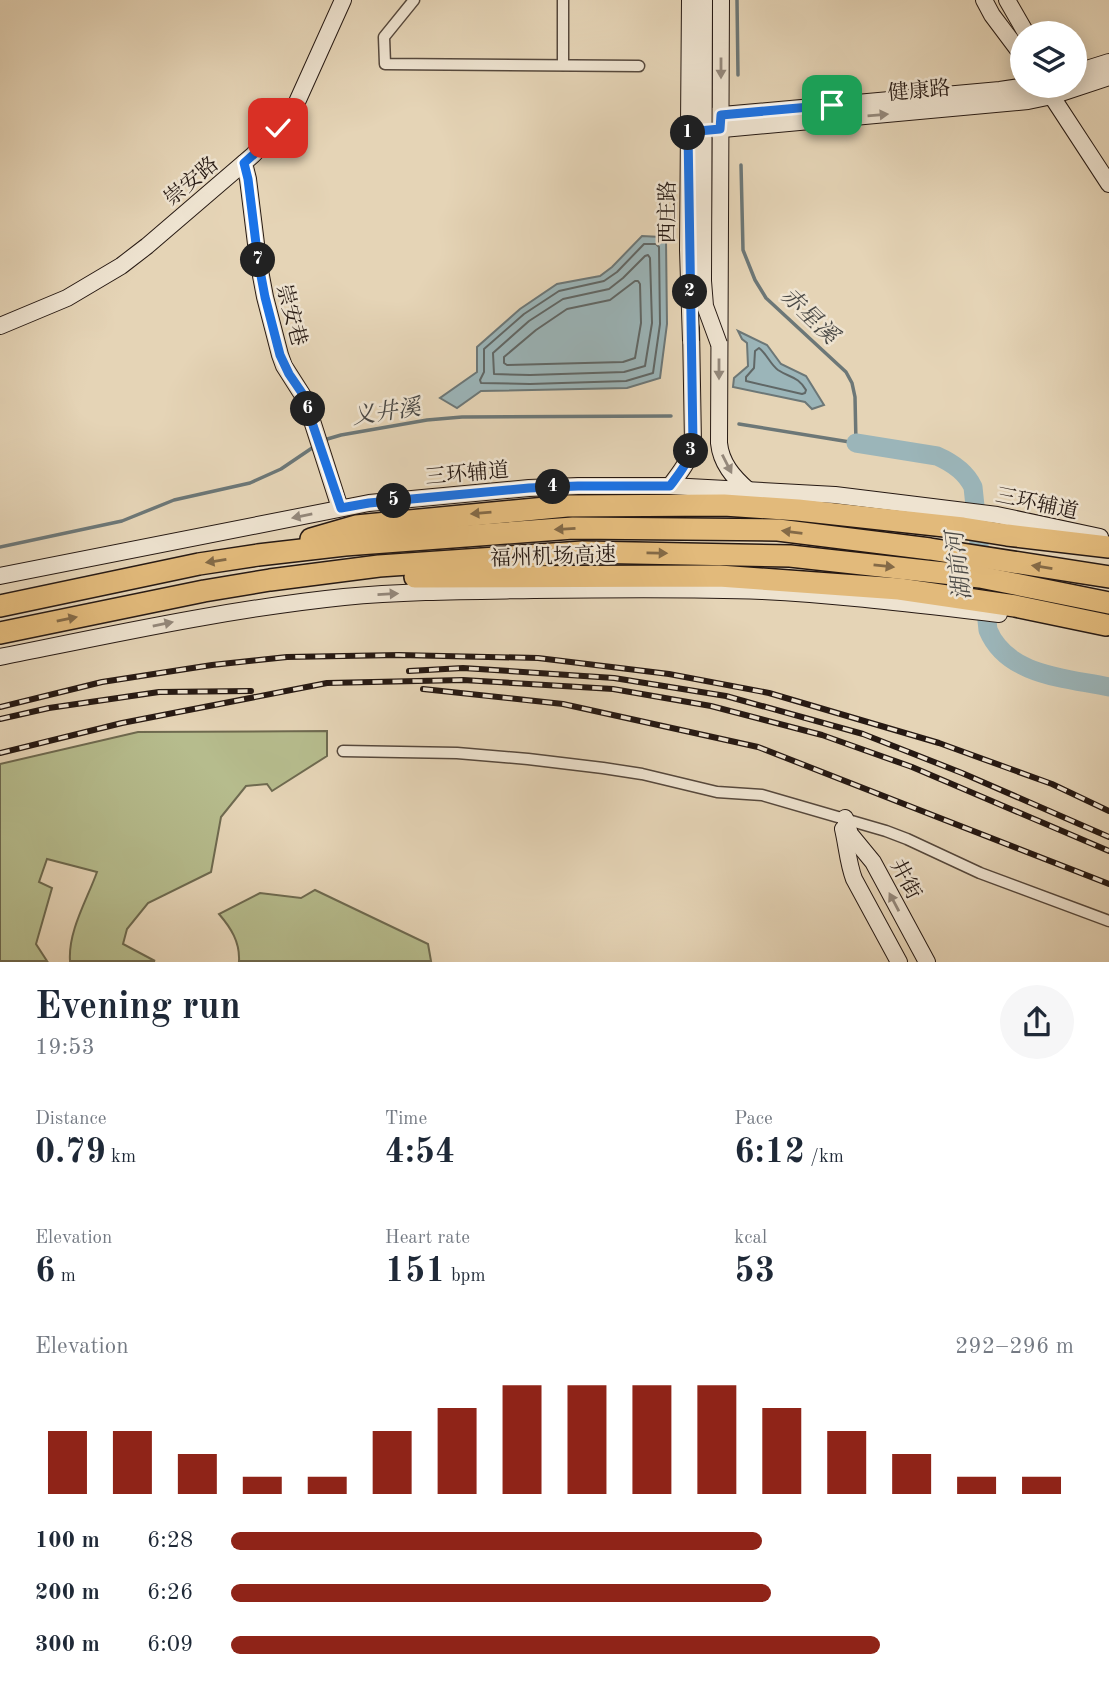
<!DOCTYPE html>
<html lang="en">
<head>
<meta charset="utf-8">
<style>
  body { margin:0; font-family:"Old Standard TT","Noto Serif SC",serif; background:#f6f6f7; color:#1f2937; height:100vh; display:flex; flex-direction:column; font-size:26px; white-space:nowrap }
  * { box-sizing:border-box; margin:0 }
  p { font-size:23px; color:#747a83 }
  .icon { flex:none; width:38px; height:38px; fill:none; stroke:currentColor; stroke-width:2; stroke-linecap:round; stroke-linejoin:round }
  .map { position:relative; height:962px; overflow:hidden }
  .panel { display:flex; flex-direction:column; background:#fff; flex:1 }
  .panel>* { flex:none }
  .tools { position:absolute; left:1010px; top:21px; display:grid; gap:14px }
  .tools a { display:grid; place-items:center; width:77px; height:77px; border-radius:50%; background:#fff; box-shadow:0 4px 18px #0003; font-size:35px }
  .pin { position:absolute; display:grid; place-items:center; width:60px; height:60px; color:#fff; margin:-30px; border-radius:14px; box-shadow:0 4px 10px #0006 }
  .km { position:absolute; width:35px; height:35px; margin:-18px; border-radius:50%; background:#222; color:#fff; font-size:19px; line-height:35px; text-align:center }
  .round { display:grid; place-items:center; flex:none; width:74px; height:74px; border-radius:37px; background:#f6f6f7 }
  .overview { display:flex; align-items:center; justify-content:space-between; height:119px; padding:0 35px }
  h1 { font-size:38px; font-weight:600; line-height:52px }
  .stats { display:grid; grid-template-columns:repeat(3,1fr); gap:10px; height:119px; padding:7px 35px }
  .stats div { display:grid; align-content:center }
  .stats b { font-size:35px; font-weight:600 }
  .stats small { font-size:19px; font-weight:400 }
  .stats p { font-size:19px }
  .chart { height:196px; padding:14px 35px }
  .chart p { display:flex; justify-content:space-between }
  .chart svg { width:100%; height:126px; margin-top:7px; stroke:#8f2418; stroke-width:6 }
  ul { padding:0 35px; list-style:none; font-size:23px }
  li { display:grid; grid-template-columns:112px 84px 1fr; align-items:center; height:52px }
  li i { height:18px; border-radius:9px; background:#8f2418 }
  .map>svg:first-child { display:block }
  .green { fill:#b6bc8d; stroke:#6e6a50; stroke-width:2 }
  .water { fill:#9bb5b9; stroke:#6c7777; stroke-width:2 }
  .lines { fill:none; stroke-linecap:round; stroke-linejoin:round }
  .shore { stroke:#606766; stroke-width:2 }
  .stream { stroke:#6c7777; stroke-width:3.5 }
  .river { stroke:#9bb5b9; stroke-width:19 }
  .street-casing { stroke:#56483c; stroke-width:13 }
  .secondary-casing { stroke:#261913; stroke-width:18 }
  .highway-casing { stroke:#261913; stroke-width:24 }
  .street { stroke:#eee3d0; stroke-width:10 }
  .secondary { stroke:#eee3d0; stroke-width:16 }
  .highway { stroke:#e2ba7b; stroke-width:21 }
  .rail-casing { stroke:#261913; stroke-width:6 }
  .rail { stroke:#eee3d0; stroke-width:3.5; stroke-dasharray:10; stroke-linecap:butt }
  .secondary-bridge-casing { stroke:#261913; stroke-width:18; stroke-linecap:butt }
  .secondary-bridge { stroke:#eee3d0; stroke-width:16 }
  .oneway { fill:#94887b }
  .oneway2 { fill:#846a47 }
  .route-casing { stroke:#fff; stroke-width:14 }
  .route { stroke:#1a73e8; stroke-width:9 }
  .labels { text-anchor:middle; stroke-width:5; stroke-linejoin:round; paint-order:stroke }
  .street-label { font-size:21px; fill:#261913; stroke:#eee3d0 }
  .water-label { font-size:23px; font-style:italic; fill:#494845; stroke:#eee3d0 }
</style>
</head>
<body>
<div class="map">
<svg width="1109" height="962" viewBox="0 0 1109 962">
  <rect width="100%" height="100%" fill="#e5d4b6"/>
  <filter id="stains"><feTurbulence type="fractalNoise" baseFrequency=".00286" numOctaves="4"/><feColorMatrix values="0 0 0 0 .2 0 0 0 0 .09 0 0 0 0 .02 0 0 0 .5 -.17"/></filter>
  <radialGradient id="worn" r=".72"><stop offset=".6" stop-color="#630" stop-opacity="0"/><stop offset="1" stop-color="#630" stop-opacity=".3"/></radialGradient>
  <!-- green -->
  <g class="green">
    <path d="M 327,731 L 327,756 L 272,791 L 267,784 L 246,786 L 221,817 L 211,872 L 148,903 L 127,929 L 123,944 L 155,961 L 70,961 C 68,931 87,900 97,872 L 47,859 L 39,882 L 52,888 L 36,944 L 47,961 L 0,961 L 0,764 L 138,732 Z"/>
    <path d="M 315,890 L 428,944 L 431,961 L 239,961 C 240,942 231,928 219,914 L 260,893 L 301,898 Z"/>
  </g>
  <!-- water -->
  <g class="water">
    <path d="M 642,236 L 661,237 L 666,240 L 667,324 L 660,378 L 627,388 L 481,391 L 457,408 L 440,398 L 477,372 L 477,347 L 520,309 L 557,284 L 600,276 L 612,267 Z"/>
    <path d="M 738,331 L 767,345 L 781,364 L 806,376 L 824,405 L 812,409 L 805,402 L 733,387 L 734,378 L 748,366 L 747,343 L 742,339 Z"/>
  </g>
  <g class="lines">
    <!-- shore -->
    <g class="shore">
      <path d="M 644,244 L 656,244 L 659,247 L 660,324 L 653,373 L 626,381 L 530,384 L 481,383 L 480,380 L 484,372 L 484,349 L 524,314 L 559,291 L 604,281 L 617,272 Z"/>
      <path d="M 648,255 L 650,258 L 652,323 L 645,366 L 624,372 L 530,375 L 494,374 L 493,353 L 529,321 L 563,299 L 609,289 L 623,278 L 645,256 Z"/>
      <path d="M 635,281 L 638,281 L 640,284 L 641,323 L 635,358 L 623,362 L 507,365 L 504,363 L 504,357 L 536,330 L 567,309 L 610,300 Z"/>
      <path d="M 759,348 C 767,354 770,364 778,370 C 790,378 798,376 806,390 L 805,393 L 802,394 L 746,381 L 746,377 L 754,368 L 755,351 Z"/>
    </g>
    <!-- stream -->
    <g class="stream">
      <path d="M 737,0 L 738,75"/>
      <path d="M 739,424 L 856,443 L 855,397 L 852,383 L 846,372 L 766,298 L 755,280 L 743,250 L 741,165"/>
      <path d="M 324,440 L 341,435 L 427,420 L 462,417 L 671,416"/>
      <path d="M 0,547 L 122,521 L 174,500 L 250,483 L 281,469 L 315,446"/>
    </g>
    <!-- river -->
    <path class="river" d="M 856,443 L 937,456 C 953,463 966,472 973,487 L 988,630 C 1007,676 1066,678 1109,687"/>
    <defs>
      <g id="street">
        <path d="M 414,0 L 384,37 L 385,64 L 639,66"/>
        <path d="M 563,0 L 563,65"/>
        <path d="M 343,751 L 457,753 L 528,759 L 603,768 L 642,774 L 717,792 L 762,795 L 886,831 L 907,839 L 980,873 L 1109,921"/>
      </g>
      <g id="secondary">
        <path d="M 721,0 L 719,443 C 721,463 733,477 748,490"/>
        <path d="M 984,0 L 992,15 L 1022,55"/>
        <path d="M 1007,0 L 1026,33"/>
        <path d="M 1074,73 L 1109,62"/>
        <path d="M 1045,86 L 1109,184"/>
        <path d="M 711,116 L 1000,90 L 1026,86"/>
        <path d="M 712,130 L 1028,101 L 1052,96 L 1109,77"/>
        <path d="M 244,163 L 248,179 L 258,260 L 265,297 L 280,355 L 284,366 L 305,399 L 340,508"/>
        <path d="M 0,326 L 67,298 L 121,266 L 147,246 L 253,155 L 278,128 L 297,102 L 343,0"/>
        <path d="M 670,486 C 680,472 690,461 693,443 L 691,328"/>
        <path d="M 0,576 L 369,503 L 529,488 L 578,486 L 670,486 L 835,495 L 997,515 L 1100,537"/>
        <path d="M 0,657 C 114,634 228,609 344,597 C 407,591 471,591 534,590 C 610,589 686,588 762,591 C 841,595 920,605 999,614"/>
        <path d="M 845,818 L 850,834 L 873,862 L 927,962"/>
        <path d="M 843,829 C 847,846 848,863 854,879 L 899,962"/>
      </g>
      <g id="highway">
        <path d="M 311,539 L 356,526 L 567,506 L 724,505 L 798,510 L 963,528 L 1007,535 L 1109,547"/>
        <path d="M 415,577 L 719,576 L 899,589 L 1015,606 L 1106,625"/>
        <path d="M 0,606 L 199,564 L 258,555 L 345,545 L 573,528 L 778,530 L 930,549 L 1109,577"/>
        <path d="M 0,633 L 204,591 L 270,580 L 379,566 L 583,552 L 790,556 L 980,577 L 1109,603"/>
      </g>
    </defs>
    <!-- street casing -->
    <use href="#street" class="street-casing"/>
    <!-- secondary casing -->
    <use href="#secondary" class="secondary-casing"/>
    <!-- highway casing -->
    <use href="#highway" class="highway-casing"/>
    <!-- street -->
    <use href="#street" class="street"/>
    <!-- secondary -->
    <use href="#secondary" class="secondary"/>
    <!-- highway -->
    <use href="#highway" class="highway"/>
    <defs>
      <g id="rail">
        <path d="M 409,671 L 463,668 L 614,678 L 726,696 L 863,734 L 962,773 L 1109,837"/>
        <path d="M 423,689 L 563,704 L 758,747 L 1109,884"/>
        <path d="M 0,707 L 102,682 L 212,665 L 287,657 L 399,655 L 538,658 L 669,674 L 769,693 L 939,743 L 1052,784 L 1109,811"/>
        <path d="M 0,719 L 49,708 L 159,692 L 251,691"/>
        <path d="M 0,753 L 122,723 L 327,683 L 463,680 L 613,689 L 711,706 L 822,735 L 912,767 L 1109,851"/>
      </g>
    </defs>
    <!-- rail casing -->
    <use href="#rail" class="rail-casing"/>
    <!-- rail -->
    <use href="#rail" class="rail"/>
    <defs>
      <g id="secondary-bridge">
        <path d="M 690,0 L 688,250 L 691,341"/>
        <path d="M 704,0 L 703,281 L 705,306 L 719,344"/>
      </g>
    </defs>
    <!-- secondary-bridge casing -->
    <use href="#secondary-bridge" class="secondary-bridge-casing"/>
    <!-- secondary-bridge -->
    <use href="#secondary-bridge" class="secondary-bridge"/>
  </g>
  <!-- one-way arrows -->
  <defs><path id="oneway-solid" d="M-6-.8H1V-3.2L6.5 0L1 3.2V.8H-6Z" transform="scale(1.75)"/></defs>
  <g class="oneway">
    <use href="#oneway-solid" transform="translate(721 68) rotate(90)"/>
    <use href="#oneway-solid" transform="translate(878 115) rotate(-5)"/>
    <use href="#oneway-solid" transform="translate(719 369) rotate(90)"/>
    <use href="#oneway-solid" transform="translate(727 464) rotate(63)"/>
    <use href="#oneway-solid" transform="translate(302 516) rotate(169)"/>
    <use href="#oneway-solid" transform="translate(388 594) rotate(-3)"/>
    <use href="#oneway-solid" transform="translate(163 624) rotate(-12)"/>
    <use href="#oneway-solid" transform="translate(894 902) rotate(-118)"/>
  </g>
  <g class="oneway2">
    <use href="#oneway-solid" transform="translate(481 513) rotate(175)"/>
    <use href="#oneway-solid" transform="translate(565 529) rotate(177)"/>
    <use href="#oneway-solid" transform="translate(792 532) rotate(-173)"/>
    <use href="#oneway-solid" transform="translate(657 553) rotate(1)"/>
    <use href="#oneway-solid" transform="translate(216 561) rotate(171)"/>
    <use href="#oneway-solid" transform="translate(884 566) rotate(6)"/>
    <use href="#oneway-solid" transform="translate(1042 567) rotate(-171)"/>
    <use href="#oneway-solid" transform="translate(67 619) rotate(-12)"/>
  </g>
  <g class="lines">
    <defs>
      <path id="route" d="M 278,128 L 262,147 L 244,163 L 248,179 L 258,260 L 265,297 L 280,355 L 289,374 L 302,393 L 341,508 L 369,503 L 529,488 L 578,486 L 670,486 C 680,472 690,461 693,443 L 688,132 L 720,129 L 721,115 L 832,105"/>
    </defs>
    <!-- route casing -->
    <use href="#route" class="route-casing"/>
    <!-- route -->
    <use href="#route" class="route"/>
  </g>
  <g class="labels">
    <!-- street labels -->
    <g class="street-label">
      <text transform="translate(919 90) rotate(-5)" y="7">健康路</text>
      <text transform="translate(191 181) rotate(-40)" y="7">崇安路</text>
      <text transform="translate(667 212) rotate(-90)" y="7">西庄路</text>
      <text transform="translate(292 315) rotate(75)" y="7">崇安巷</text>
      <text transform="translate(467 473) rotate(-5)" y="7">三环辅道</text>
      <text transform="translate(1037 503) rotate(12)" y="7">三环辅道</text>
      <text transform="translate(553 556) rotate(-2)" y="7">福州机场高速</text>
      <text transform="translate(906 879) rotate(62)" y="7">井街</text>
    </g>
    <!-- water labels -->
    <g class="water-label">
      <text transform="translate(810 315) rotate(44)" y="8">赤星溪</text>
      <text transform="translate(386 411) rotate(-8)" y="8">义井溪</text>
      <text transform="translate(958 566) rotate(-97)" y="8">湖前河</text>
    </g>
  </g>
  <rect width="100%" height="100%" filter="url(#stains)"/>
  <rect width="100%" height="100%" fill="url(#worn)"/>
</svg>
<div class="tools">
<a><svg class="icon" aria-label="layers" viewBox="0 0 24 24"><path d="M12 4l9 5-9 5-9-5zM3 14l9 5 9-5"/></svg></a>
</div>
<div class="pin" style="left:832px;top:105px;background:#1e9e55"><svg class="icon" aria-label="arrive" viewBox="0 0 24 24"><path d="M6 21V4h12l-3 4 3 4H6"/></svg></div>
<div class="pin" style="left:278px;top:128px;background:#d93025"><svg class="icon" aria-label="check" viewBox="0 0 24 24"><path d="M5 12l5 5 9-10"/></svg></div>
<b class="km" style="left:688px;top:133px">1</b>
<b class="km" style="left:690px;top:292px">2</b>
<b class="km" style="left:691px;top:451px">3</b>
<b class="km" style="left:553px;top:487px">4</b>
<b class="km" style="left:394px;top:501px">5</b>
<b class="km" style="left:308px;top:409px">6</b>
<b class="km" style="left:258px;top:260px">7</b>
</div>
<section class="panel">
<div class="overview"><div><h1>Evening run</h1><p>19:53</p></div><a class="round"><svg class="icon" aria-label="share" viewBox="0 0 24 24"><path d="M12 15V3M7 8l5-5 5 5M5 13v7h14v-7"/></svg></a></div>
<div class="stats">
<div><p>Distance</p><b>0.79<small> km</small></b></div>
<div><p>Time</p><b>4:54</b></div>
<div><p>Pace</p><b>6:12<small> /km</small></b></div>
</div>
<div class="stats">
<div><p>Elevation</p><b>6<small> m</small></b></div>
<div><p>Heart rate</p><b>151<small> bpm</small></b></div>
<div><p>kcal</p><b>53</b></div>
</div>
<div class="chart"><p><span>Elevation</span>292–296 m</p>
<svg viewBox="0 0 160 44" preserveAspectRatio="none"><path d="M5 44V22M15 44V22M25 44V30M35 44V38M45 44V38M55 44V22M65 44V14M75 44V6M85 44V6M95 44V6M105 44V6M115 44V14M125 44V22M135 44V30M145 44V38M155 44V38"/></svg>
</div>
<ul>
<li><b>100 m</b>6:28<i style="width:63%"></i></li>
<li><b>200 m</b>6:26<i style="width:64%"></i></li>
<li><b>300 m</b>6:09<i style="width:77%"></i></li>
</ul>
</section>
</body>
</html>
